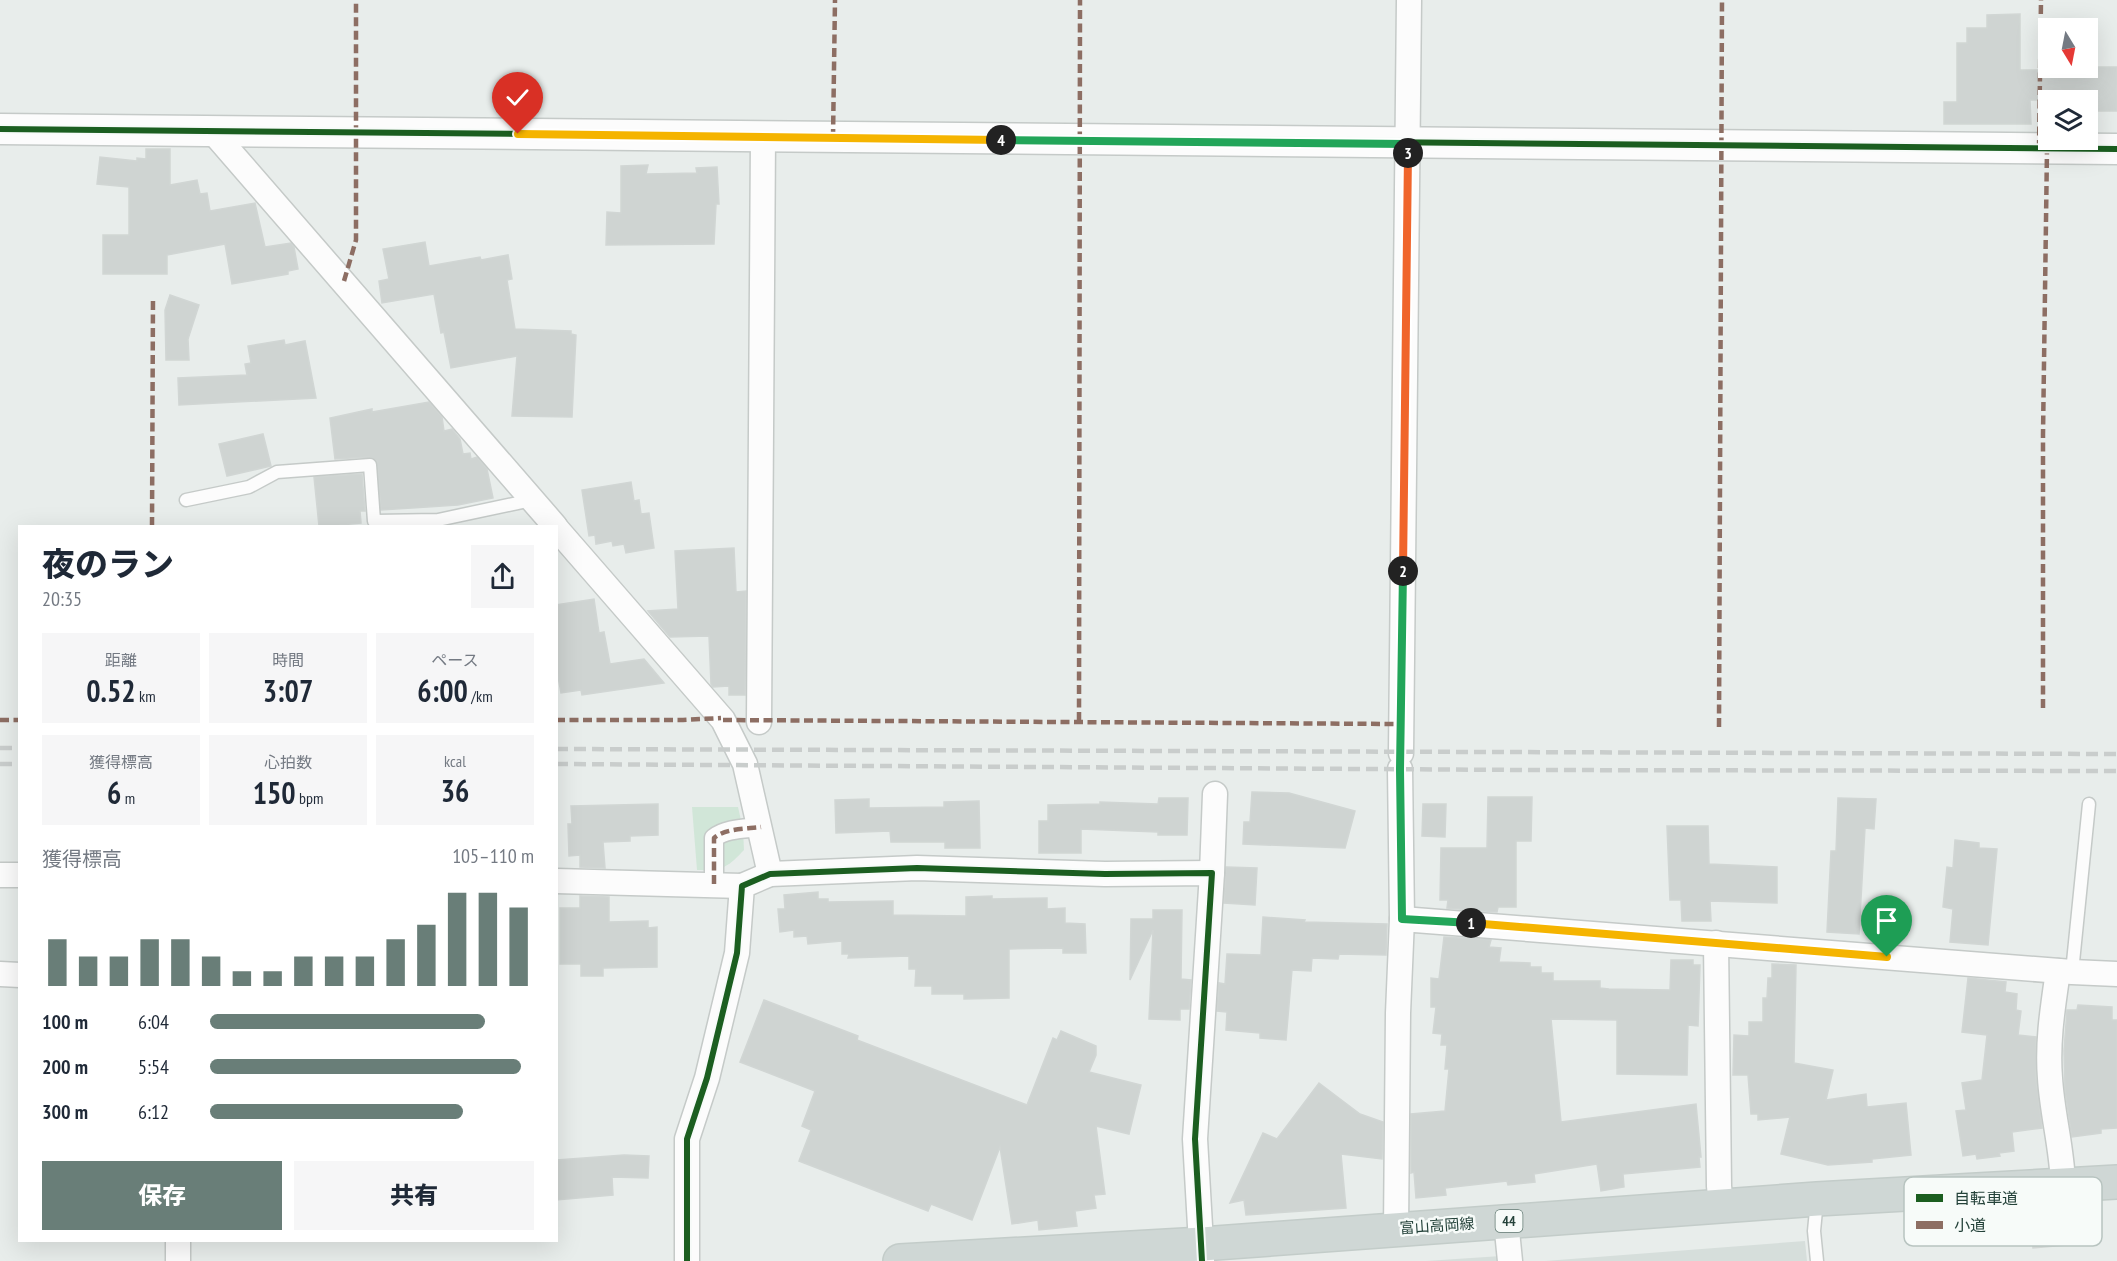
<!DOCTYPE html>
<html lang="ja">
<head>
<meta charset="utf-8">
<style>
  body { margin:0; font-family:"PT Sans Narrow","Noto Sans JP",sans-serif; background:#f6f6f7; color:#1f2937; height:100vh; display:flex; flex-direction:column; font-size:22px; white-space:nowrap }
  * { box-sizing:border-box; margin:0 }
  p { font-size:20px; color:#747a83 }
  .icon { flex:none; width:33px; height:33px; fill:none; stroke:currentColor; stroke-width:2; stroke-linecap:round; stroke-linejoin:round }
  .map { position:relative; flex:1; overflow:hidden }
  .sheet { position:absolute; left:18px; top:525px; width:540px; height:717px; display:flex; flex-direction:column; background:#fff; border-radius:0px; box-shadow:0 6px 24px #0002 }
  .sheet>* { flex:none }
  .needle { width:39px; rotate:170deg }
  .controls { position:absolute; left:2038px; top:18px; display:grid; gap:12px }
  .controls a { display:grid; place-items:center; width:60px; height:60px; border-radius:0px; background:#fff; box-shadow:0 6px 24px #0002; font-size:30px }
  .pin { position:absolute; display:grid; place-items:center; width:51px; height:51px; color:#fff; margin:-62px -26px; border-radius:50% 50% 50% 0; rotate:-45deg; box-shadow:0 0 6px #0007 }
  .pin .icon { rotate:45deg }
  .km { position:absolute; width:30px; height:30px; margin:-15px; border-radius:50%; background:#222; color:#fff; font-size:16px; line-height:30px; text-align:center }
  .round { display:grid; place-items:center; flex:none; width:63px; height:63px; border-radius:0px; background:#f6f6f7 }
  .headline { display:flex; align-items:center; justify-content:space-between; height:102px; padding:0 24px }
  h1 { font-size:33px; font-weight:800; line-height:45px }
  .stats { display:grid; grid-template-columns:repeat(3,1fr); gap:9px; height:102px; padding:6px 24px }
  .stats div { display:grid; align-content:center; border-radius:0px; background:#f6f6f7; text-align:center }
  .stats b { font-size:30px; font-weight:800 }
  .stats small { font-size:16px; font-weight:400 }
  .stats p { font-size:16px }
  .chart { height:168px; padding:12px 24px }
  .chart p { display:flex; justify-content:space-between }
  .chart svg { width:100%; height:108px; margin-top:6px; stroke:#697e78; stroke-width:6 }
  .button { display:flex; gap:12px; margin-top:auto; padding:12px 24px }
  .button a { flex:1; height:69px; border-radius:0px; background:#697e78; color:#fff; font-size:24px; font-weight:800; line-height:69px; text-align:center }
  .button a+a { background:#f6f6f7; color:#1f2937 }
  ul { padding:0 24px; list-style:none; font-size:20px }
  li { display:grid; grid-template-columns:96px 72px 1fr; align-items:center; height:45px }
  li i { height:15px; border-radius:8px; background:#697e78 }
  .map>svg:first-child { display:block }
  .built { fill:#d6dedb }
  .green { fill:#d1e6d8 }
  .building { fill:#cfd4d2; stroke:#d1d6d4; stroke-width:1.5 }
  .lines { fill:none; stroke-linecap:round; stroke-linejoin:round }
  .service-casing { stroke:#c5cac8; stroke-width:15 }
  .pedestrian-casing { stroke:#c5cac8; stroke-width:21 }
  .minor-casing { stroke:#c5cac8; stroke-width:27 }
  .tertiary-casing { stroke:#c5cac8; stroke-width:33 }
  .primary-casing { stroke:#c3ccc9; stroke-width:36 }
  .service { stroke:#fcfcfc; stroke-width:12 }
  .pedestrian { stroke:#fcfcfc; stroke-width:18 }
  .minor { stroke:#fcfcfc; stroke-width:24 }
  .tertiary { stroke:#fcfcfc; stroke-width:30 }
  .primary { stroke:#cfd7d5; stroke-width:33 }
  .rail { stroke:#c9cdcc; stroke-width:4.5; stroke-dasharray:12 6; stroke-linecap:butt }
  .quiet { stroke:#8d6e63; stroke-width:4.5; stroke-dasharray:9 4.5; stroke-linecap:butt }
  .cycleway-casing { stroke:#f7fbf9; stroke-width:10 }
  .cycleway { stroke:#1b5e20; stroke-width:6 }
  .split-1-casing { stroke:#fff; stroke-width:12 }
  .split-2-casing { stroke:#fff; stroke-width:12 }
  .split-3-casing { stroke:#fff; stroke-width:12 }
  .split-4-casing { stroke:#fff; stroke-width:12 }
  .split-5-casing { stroke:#fff; stroke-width:12 }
  .split-1 { stroke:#f5b400; stroke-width:8 }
  .split-2 { stroke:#22a559; stroke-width:8 }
  .split-3 { stroke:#f0652b; stroke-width:8 }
  .split-4 { stroke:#22a559; stroke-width:8 }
  .split-5 { stroke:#f5b400; stroke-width:8 }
  .labels { text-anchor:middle; stroke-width:5; stroke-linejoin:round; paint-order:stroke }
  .shield { fill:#f7fbf9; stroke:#637a73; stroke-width:1.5 }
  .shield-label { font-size:14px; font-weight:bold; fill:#24423a }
  .street-label { font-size:15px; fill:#24423a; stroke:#f7fbf9 }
  .key { fill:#f7fbf9; stroke:#b8c4c0; stroke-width:1.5 }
  .key-label { font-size:16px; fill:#24423a }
</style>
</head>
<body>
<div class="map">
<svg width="2117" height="1261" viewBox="0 0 2117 1261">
  <rect width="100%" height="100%" fill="#e8edeb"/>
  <!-- built -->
  <g class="built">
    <path d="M 1805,1241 L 1807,1261 L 1545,1261 Z"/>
    <path d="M 1501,1256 L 1501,1261 L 1426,1261 Z"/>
  </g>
  <!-- green -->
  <path class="green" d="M 692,807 L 738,807 L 743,829 L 744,850 C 727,868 722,871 697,870 Z"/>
  <!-- building -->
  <g class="building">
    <path d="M 2020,14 L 2020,70 L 2086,70 L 2088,67 L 2117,67 L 2117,111 L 2088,111 L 2088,100 L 2030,100 L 2031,124 L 1944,124 L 1944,102 L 1957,102 L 1957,43 L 1967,43 L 1967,28 L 1987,28 L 1987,15 Z"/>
    <path d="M 146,149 L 170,149 L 170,185 L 197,180 L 200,194 L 207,193 L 210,211 L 255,203 L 265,247 L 291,243 L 294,247 L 298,269 L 288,271 L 288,274 L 232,284 L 225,244 L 167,255 L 167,274 L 103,274 L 103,235 L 129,235 L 129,187 L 97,184 L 100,157 L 137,161 L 137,158 L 146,159 Z"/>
    <path d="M 648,165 L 646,174 L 697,173 L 696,168 L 717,167 L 719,204 L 716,204 L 714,244 L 606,245 L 607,212 L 621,213 L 621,166 Z"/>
    <path d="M 425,242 L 429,266 L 480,257 L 481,260 L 508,255 L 512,279 L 507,280 L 515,329 L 571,331 L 571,334 L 576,335 L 572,417 L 512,416 L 517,356 L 451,368 L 444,332 L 441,333 L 434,294 L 382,303 L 379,281 L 389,279 L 383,249 Z"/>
    <path d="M 170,295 L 199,305 L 188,339 L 189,360 L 166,360 L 165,310 Z"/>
    <path d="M 284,340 L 285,345 L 305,341 L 316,398 L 179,405 L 178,378 L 247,375 L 245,364 L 251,363 L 248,346 Z"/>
    <path d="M 429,402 L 442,417 L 444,431 L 452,429 L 460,439 L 463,454 L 470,453 L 471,459 L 477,457 L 487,469 L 493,498 L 458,505 L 381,510 L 377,461 L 369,457 L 335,459 L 330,418 L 372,409 L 372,412 Z"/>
    <path d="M 263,434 L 271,466 L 227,476 L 219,444 Z"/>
    <path d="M 362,474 L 365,511 L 360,511 L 361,523 L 340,525 L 341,526 L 319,526 L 314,477 Z"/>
    <path d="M 631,482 L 634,501 L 639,500 L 641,514 L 649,513 L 654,548 L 626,553 L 624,544 L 613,546 L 612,541 L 596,544 L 595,535 L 589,536 L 582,490 Z"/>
    <path d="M 734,548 L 736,592 L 746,591 L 745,695 L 729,695 L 729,686 L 713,687 L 711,684 L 709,636 L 670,637 L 648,611 L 678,609 L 675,551 Z"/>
    <path d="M 594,599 L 599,633 L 604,632 L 610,664 L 644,659 L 664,683 L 582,695 L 581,690 L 561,693 L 556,666 L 556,605 Z"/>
    <path d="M 1252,792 L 1289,793 L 1355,811 L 1345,848 L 1243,844 L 1244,822 L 1250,822 Z"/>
    <path d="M 1488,797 L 1532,797 L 1531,841 L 1516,841 L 1516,907 L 1498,907 L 1497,912 L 1447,908 L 1448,900 L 1440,900 L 1441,848 L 1487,848 Z"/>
    <path d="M 1159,798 L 1188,798 L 1187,835 L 1158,835 L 1158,832 L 1081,829 L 1081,853 L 1039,853 L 1039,821 L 1048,821 L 1048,805 L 1100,804 L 1100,802 L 1158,804 Z"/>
    <path d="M 1838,798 L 1876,799 L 1874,829 L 1865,828 L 1859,934 L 1827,932 L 1831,851 L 1836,851 Z"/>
    <path d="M 869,799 L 869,808 L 944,807 L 944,802 L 979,801 L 980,848 L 945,848 L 945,842 L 891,842 L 890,831 L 836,833 L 835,800 Z"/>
    <path d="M 658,804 L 658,835 L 630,836 L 630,841 L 603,842 L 605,868 L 580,867 L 580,855 L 569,856 L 568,824 L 572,824 L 571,806 Z"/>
    <path d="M 1423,804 L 1446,804 L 1445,837 L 1422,836 Z"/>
    <path d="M 1667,826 L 1708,826 L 1709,864 L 1777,867 L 1777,903 L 1710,901 L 1711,921 L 1682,921 L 1681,900 L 1670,900 Z"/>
    <path d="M 1955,840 L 1979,843 L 1979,848 L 1997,849 L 1988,945 L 1950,942 L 1953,909 L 1943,907 L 1947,867 L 1953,868 Z"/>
    <path d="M 1226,867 L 1257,868 L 1255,905 L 1224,903 Z"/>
    <path d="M 818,892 L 818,899 L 828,899 L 828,902 L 893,901 L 893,915 L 966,916 L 966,897 L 992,896 L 992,899 L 1047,898 L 1047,909 L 1065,908 L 1065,923 L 1085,924 L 1086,953 L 1063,953 L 1063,948 L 1009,949 L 1009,998 L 964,999 L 964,994 L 932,994 L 932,986 L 915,986 L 916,969 L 909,969 L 909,956 L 848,958 L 849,954 L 842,954 L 842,941 L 808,944 L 807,936 L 794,937 L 794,930 L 780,932 L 778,909 L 785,909 L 784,895 Z"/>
    <path d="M 580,896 L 609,897 L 609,922 L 648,921 L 648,928 L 657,927 L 657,967 L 603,968 L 603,976 L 581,976 L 581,964 L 560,964 L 560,908 L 580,908 Z"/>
    <path d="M 1153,910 L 1182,910 L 1181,979 L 1191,980 L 1189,1009 L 1180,1009 L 1180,1020 L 1149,1019 L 1153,930 L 1130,980 L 1131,919 L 1153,919 Z"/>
    <path d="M 1263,917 L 1305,920 L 1304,922 L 1387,924 L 1386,955 L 1339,954 L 1338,959 L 1312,958 L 1311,971 L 1292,970 L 1286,1040 L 1260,1038 L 1260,1033 L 1226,1030 L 1227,1012 L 1217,1011 L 1219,983 L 1225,984 L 1227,954 L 1261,955 Z"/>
    <path d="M 1444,937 L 1491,940 L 1489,947 L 1501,948 L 1499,962 L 1530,963 L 1530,967 L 1541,967 L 1541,973 L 1553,973 L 1553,981 L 1600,981 L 1600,988 L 1609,989 L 1670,990 L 1671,960 L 1693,960 L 1693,965 L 1700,965 L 1698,1026 L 1688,1025 L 1687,1075 L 1617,1074 L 1617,1020 L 1551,1019 L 1561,1122 L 1696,1104 L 1701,1157 L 1699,1157 L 1700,1167 L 1623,1174 L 1624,1187 L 1601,1191 L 1597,1164 L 1534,1174 L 1535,1182 L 1508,1185 L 1507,1181 L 1445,1188 L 1446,1195 L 1416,1198 L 1414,1172 L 1411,1173 L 1411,1114 L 1445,1111 L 1449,1069 L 1445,1069 L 1447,1045 L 1441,1045 L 1442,1034 L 1433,1033 L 1436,1007 L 1431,1007 L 1431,978 L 1439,979 Z"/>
    <path d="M 1772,964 L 1796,965 L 1794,1063 L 1833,1070 L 1826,1100 L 1866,1094 L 1867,1107 L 1906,1103 L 1911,1155 L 1872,1159 L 1872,1162 L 1828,1165 L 1781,1154 L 1790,1117 L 1758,1120 L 1758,1114 L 1751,1114 L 1748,1075 L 1733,1075 L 1734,1035 L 1749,1036 L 1749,1022 L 1763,1022 L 1763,998 L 1767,998 L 1768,978 L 1772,978 Z"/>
    <path d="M 1968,978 L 2006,982 L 2005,992 L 2017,994 L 2016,1010 L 2021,1011 L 2018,1035 L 2036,1037 L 2036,1079 L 2042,1128 L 2012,1132 L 2014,1151 L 1999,1153 L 2000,1156 L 1977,1159 L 1976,1154 L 1963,1156 L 1956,1111 L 1966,1110 L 1962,1083 L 1982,1080 L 1987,1035 L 1962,1032 Z"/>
    <path d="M 764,1000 L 858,1036 L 857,1040 L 1027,1105 L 1053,1038 L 1057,1040 L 1061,1031 L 1096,1046 L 1096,1055 L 1089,1072 L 1141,1085 L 1129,1134 L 1096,1126 L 1105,1194 L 1094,1195 L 1096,1208 L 1075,1211 L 1077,1226 L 1039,1230 L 1038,1220 L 1012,1224 L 1000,1147 L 972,1220 L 931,1204 L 928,1211 L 799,1161 L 811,1130 L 802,1126 L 815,1091 L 740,1062 Z"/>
    <path d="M 2078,1005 L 2112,1007 L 2112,1020 L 2117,1020 L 2117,1128 L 2101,1129 L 2101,1133 L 2072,1137 L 2065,1090 L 2064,1051 L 2067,1010 L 2077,1010 Z"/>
    <path d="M 1319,1083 L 1360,1114 L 1383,1122 L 1382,1159 L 1341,1154 L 1346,1208 L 1246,1215 L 1244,1200 L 1230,1203 L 1263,1133 L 1277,1139 Z"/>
    <path d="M 624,1155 L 649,1156 L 648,1178 L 612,1177 L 613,1195 L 556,1200 L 557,1160 Z"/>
    <path d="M 2064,1219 L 2066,1245 L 2033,1248 L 2031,1223 Z"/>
  </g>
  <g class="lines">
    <defs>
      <g id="service">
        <path d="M 186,500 L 249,487 L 277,472 L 370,465 L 374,521 L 438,520 L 532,500"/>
        <path d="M 2072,972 L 2089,804"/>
        <path d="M 1817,1200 L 1814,1231 L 1817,1261"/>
      </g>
      <path id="pedestrian" d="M 714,884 L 714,838 C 726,828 746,829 761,827"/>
      <g id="minor">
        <path d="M 212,131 L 555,526"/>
        <path d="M 556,528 L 723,720 L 745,764 L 770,874"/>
        <path d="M 759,722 L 763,137"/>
        <path d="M 1401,753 L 1409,0"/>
        <path d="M 1400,769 L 1402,919"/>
        <path d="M 1212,873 L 1215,794"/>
        <path d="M 0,875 L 20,875"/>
        <path d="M 556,881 L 742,886"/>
        <path d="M 1716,943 L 1719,1186 L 1721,1206"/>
        <path d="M 2058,971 C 2053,1006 2047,1042 2050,1078 C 2052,1113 2062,1148 2063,1184"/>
        <path d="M 0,974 L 20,975"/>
        <path d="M 1506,1221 L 1510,1261"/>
        <path d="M 1396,1229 L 1398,1013 L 1402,919 L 2072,972 L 2117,974"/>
        <path d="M 178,1261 L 178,1240"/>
        <path d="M 687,1261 L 687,1139 L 707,1078 L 737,953 L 742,886 L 770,874 L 917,868 L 1105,874 L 1212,873 L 1195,1139 L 1202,1261"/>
      </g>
      <path id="tertiary" d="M 0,129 L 2117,149"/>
      <path id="primary" d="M 900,1261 L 1202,1244 L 1817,1199 L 2117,1182"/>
    </defs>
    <!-- service casing -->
    <use href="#service" class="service-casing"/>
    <!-- pedestrian casing -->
    <use href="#pedestrian" class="pedestrian-casing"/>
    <!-- minor casing -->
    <use href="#minor" class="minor-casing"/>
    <!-- tertiary casing -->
    <use href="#tertiary" class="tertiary-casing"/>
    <!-- primary casing -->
    <use href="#primary" class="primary-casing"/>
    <!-- service -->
    <use href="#service" class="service"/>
    <!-- pedestrian -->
    <use href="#pedestrian" class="pedestrian"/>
    <!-- minor -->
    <use href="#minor" class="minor"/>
    <!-- tertiary -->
    <use href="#tertiary" class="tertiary"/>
    <!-- primary -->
    <use href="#primary" class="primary"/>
    <!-- rail -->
    <g class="rail">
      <path d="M 0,748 L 20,748"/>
      <path d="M 556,749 L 2117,754"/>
      <path d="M 0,764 L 20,764"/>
      <path d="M 556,764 L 1526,770 L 2117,771"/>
    </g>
    <!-- quiet -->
    <g class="quiet">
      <path d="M 833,138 L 835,0"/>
      <path d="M 2039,149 L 2041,0"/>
      <path d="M 344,281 L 356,240 L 356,0"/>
      <path d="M 152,526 L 153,297"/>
      <path d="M 2043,708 L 2043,435 L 2047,149"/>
      <path d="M 0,720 L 20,720"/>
      <path d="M 556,720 L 683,720 L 721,718"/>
      <path d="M 723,720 L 1401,724"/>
      <path d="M 1079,721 L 1080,0"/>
      <path d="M 1719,727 L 1722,0"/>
      <path d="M 714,884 L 714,838 C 726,828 746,829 761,827"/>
    </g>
    <defs>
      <g id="cycleway">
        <path d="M 0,129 L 2117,149"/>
        <path d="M 687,1261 L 687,1139 L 707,1078 L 737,953 L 742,886 L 770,874 L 917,868 L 1105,874 L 1212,873 L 1195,1139 L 1202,1261"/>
      </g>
    </defs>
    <!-- cycleway casing -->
    <use href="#cycleway" class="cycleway-casing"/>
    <!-- cycleway -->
    <use href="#cycleway" class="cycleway"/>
  </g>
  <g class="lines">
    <defs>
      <path id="split-1" d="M 1471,923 L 1887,957"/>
      <path id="split-2" d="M 1403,571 L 1400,769 L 1402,919 L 1471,923"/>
      <path id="split-3" d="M 1403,571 L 1408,153"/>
      <path id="split-4" d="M 1001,140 L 1408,144 L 1408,153"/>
      <path id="split-5" d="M 518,134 L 1001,140"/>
    </defs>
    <!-- split-1 casing -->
    <use href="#split-1" class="split-1-casing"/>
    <!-- split-2 casing -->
    <use href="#split-2" class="split-2-casing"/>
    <!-- split-3 casing -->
    <use href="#split-3" class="split-3-casing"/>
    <!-- split-4 casing -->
    <use href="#split-4" class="split-4-casing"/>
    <!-- split-5 casing -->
    <use href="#split-5" class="split-5-casing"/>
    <!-- split-1 -->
    <use href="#split-1" class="split-1"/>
    <!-- split-2 -->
    <use href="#split-2" class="split-2"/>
    <!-- split-3 -->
    <use href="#split-3" class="split-3"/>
    <!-- split-4 -->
    <use href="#split-4" class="split-4"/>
    <!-- split-5 -->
    <use href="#split-5" class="split-5"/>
  </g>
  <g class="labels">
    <!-- shield labels -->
    <rect class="shield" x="1495.5" y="1210" width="27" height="22" rx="4.5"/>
    <g class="shield-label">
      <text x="1509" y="1226">44</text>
    </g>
    <!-- street labels -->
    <g class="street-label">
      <text transform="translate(1437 1226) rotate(-4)" y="5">富山高岡線</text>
    </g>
  </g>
  <!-- legend -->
  <rect x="1904" y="1177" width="198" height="69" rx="9" class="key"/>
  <rect x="1916" y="1194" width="27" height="8" fill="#1b5e20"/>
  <rect x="1916" y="1221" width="27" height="8" fill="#8d6e63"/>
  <g class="key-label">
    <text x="1954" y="1204">自転車道</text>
    <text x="1954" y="1231">小道</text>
  </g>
</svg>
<div class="controls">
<a><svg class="needle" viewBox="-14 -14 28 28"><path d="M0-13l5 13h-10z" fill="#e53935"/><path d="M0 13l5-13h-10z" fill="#747a83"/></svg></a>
<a><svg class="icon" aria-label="layers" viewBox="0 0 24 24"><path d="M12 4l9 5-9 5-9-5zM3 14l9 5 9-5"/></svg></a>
</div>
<div class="pin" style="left:1887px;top:957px;background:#1e9e55"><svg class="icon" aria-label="arrive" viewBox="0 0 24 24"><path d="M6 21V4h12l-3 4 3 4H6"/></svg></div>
<div class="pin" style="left:518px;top:134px;background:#d93025"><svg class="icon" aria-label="check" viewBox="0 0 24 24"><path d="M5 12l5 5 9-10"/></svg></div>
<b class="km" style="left:1471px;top:923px">1</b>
<b class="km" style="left:1403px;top:571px">2</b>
<b class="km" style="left:1408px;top:153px">3</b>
<b class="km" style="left:1001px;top:140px">4</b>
<section class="sheet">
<div class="headline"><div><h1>夜のラン</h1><p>20:35</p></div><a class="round"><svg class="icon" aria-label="share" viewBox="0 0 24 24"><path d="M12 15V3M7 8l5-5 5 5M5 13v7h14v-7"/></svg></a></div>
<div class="stats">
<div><p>距離</p><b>0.52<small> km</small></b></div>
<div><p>時間</p><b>3:07</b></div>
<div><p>ペース</p><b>6:00<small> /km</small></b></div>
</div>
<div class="stats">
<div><p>獲得標高</p><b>6<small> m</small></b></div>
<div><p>心拍数</p><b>150<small> bpm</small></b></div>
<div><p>kcal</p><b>36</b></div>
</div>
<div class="chart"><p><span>獲得標高</span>105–110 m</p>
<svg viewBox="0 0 160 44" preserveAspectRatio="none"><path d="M5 44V25M15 44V32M25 44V32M35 44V25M45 44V25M55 44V32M65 44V38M75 44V38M85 44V32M95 44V32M105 44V32M115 44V25M125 44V19M135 44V6M145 44V6M155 44V12"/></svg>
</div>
<ul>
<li><b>100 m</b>6:04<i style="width:85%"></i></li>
<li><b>200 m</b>5:54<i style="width:96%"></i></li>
<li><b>300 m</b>6:12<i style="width:78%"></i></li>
</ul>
<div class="button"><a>保存</a><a>共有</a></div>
</section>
</div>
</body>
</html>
